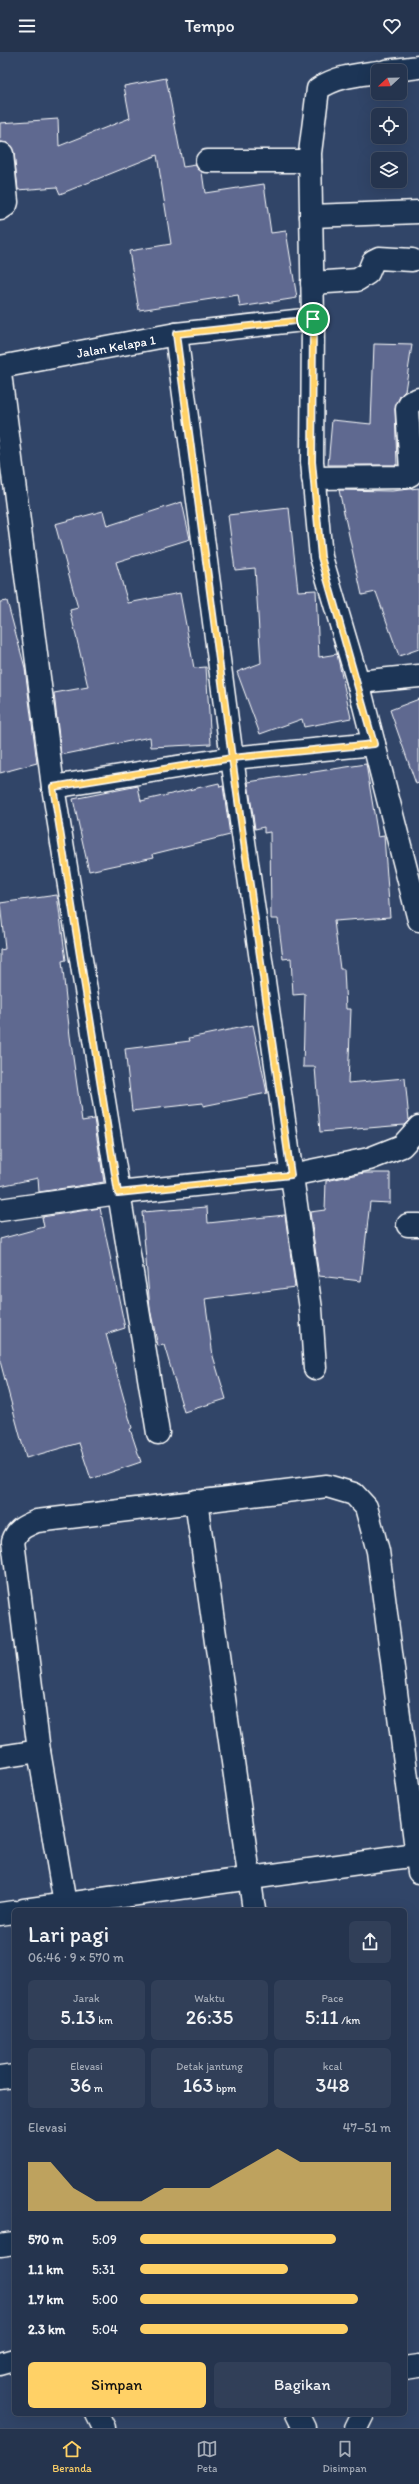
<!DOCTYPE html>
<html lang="id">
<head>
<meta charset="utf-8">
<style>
  body { margin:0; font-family:Itim,sans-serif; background:#313f58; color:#f1f3f6; height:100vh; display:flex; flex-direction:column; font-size:15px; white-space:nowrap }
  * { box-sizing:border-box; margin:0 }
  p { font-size:13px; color:#a3aab6 }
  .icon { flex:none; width:22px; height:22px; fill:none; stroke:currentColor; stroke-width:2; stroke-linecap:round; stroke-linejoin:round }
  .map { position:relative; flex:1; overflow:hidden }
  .sheet { position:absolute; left:12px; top:1856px; width:395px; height:508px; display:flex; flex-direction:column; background:#25344e; border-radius:6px; box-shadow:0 4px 16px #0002,0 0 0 1px #424f66 }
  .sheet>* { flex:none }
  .needle { width:26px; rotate:248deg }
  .fabs { position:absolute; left:371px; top:12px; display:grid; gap:8px }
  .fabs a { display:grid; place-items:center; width:36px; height:36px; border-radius:6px; background:#25344e; box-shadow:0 4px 16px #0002,0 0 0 1px #424f66; font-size:20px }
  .pin { position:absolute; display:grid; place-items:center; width:34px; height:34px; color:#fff; margin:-17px; border:2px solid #fff; border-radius:50%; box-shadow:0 1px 4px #0007 }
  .round { display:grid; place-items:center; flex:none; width:42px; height:42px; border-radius:6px; background:#313f58 }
  .summary { display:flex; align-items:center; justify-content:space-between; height:68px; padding:0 16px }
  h1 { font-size:22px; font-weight:600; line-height:30px }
  .stats { display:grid; grid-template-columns:repeat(3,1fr); gap:6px; height:68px; padding:4px 16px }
  .stats div { display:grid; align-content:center; border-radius:6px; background:#313f58; text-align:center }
  .stats b { font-size:20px; font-weight:600 }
  .stats small { font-size:11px; font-weight:400 }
  .stats p { font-size:11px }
  .chart { height:112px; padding:8px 16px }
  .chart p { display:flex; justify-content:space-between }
  .chart svg { width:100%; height:72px; margin-top:4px; fill:#ffd166; opacity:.7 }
  .button { display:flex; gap:8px; margin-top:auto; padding:8px 16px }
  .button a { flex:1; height:46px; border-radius:6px; background:#ffd166; color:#111; font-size:16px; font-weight:600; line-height:46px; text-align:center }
  .button a+a { background:#313f58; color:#f1f3f6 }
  ul { padding:0 16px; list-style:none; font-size:13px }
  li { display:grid; grid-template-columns:64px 48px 1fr; align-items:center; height:30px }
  li i { height:10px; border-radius:5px; background:#ffd166 }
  header { display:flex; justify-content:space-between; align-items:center; height:52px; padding:0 16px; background:#25344e; font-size:18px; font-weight:600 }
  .menu { display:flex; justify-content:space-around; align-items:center; height:56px; border-top:1px solid #424f66; background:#25344e; font-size:11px; color:#a3aab6 }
  .menu a { display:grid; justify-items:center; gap:2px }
  .menu .current { color:#ffd166 }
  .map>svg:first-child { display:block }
  .building { fill:#5f6990; stroke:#fff }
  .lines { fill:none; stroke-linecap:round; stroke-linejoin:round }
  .street-casing { stroke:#fff; stroke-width:25 }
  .street { stroke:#1d3557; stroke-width:22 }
  .route-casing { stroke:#fff; stroke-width:8 }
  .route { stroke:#ffd166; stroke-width:5 }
  .labels { text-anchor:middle; stroke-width:3; stroke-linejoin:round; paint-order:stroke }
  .street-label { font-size:13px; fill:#fff; stroke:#1d3557 }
</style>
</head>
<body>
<header><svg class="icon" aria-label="menu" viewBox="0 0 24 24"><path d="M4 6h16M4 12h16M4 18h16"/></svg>Tempo<svg class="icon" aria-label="heart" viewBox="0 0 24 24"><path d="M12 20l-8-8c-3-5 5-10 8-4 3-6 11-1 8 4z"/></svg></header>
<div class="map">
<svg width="419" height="2376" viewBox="0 0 419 2376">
  <rect width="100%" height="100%" fill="#314568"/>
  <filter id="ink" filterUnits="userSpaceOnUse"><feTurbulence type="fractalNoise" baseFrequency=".025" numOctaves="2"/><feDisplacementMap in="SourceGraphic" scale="8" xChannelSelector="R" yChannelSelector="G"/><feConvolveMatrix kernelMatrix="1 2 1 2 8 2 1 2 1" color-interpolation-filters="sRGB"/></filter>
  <g filter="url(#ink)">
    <!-- building -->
    <g class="building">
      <path d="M 166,26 L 183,115 L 196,113 L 202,120 L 205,141 L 264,132 L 271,181 L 286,179 L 297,246 L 240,255 L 238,243 L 139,258 L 129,199 L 171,192 L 157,103 L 60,142 L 57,135 L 18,138 L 14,100 L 7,91 L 0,90 L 0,71 L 58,67 L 59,94 L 130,66 L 124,34 Z"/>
      <path d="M 374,292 L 412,293 L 405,339 L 400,344 L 395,357 L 397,413 L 328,413 L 332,368 L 371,372 Z"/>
      <path d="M 419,436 L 419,597 L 399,604 L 376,540 L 362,543 L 339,438 L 392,439 Z"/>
      <path d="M 182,450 L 190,487 L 116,510 L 128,551 L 180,541 L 194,616 L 206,615 L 211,692 L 151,695 L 150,685 L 61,703 L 54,641 L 88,635 L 70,558 L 78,556 L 55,472 L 103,459 L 107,474 Z"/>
      <path d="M 289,456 L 298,539 L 316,538 L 319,605 L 337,602 L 351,666 L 304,675 L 302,667 L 260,682 L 237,620 L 261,611 L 255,516 L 235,518 L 228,463 Z"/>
      <path d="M 7,549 L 25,616 L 37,711 L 0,721 L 0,550 Z"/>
      <path d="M 419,647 L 419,731 L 416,732 L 390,658 Z"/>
      <path d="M 366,712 L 378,785 L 384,784 L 390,865 L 334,869 L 340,917 L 344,917 L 346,957 L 351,957 L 348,1031 L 405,1026 L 409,1068 L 404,1073 L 320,1080 L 315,1015 L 303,1015 L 305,942 L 293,943 L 291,906 L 283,907 L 278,867 L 271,867 L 270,780 L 264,781 L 264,775 L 255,777 L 248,730 Z"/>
      <path d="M 219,731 L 220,735 L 223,734 L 230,783 L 153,802 L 154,805 L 89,819 L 73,747 L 138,734 L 141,749 Z"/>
      <path d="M 57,843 L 66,908 L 62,909 L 70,984 L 82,1069 L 94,1067 L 104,1130 L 39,1140 L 38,1126 L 0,1134 L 0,898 L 5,897 L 0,851 Z"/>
      <path d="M 253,973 L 267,1041 L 203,1054 L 203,1051 L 132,1059 L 125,997 L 190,989 L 189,986 Z"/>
      <path d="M 364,1121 L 390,1121 L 390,1151 L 370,1150 L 361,1229 L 319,1224 L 310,1160 L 325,1158 L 326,1129 Z"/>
      <path d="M 207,1155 L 208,1171 L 285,1163 L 295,1235 L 205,1247 L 213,1304 L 226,1347 L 184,1360 L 164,1293 L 158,1294 L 150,1257 L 142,1160 Z"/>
      <path d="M 100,1156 L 125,1276 L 106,1282 L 132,1376 L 130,1377 L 141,1410 L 91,1427 L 79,1391 L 26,1406 L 0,1309 L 0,1187 L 44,1175 L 42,1165 Z"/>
    </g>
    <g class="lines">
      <defs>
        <g id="street">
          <path d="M 386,19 L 419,15"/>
          <path d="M 207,109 L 310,109"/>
          <path d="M 0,157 L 6,153 L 7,150 L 2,102"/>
          <path d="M 311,164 L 419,160"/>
          <path d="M 312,231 L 357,228 L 368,221 L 373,209 L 379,206 L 412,208"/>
          <path d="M 313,267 L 312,410 L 321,505 L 358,630 L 419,868"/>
          <path d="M 176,282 L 232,706 L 311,1257 L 315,1316"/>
          <path d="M 0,315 L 176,282 L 313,267 L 310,101 L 318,37 C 337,24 357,23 378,20"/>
          <path d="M 0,321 L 53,735 L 158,1381"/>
          <path d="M 313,426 L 406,425 L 410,423 L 411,418 L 407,357 L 411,350 L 419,347"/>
          <path d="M 358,630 L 419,624"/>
          <path d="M 53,735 L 232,706 L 374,692"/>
          <path d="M 0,1158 L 118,1141 L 291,1123 L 369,1107 L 402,1094 L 419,1075"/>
          <path d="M 408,1173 L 419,1173"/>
          <path d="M 196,1449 L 254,1858"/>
          <path d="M 0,1705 L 39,1699"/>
          <path d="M 24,1858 L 416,1803"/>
          <path d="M 66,1858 L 39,1699 L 13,1489 C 17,1477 25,1474 37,1469 L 327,1434 L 354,1442 L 366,1455 L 378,1499 L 419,1820"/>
          <path d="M 0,1862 L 14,1860"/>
          <path d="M 0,2026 L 14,2024"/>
          <path d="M 0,2193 L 14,2191"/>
          <path d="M 0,2312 L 14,2308"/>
          <path d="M 405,2316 L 419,2314"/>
          <path d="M 97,2362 L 104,2376"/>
          <path d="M 297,2362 L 304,2376"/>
          <path d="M 356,2376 L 363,2362"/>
        </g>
      </defs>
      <!-- street casing -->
      <use href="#street" class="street-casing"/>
      <!-- street -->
      <use href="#street" class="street"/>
    </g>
  </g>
  <g class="lines" filter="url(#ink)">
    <defs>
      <path id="route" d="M 313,267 L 176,282 L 232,706 L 53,735 L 118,1141 L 291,1123 L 232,706 L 374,692 L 321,505 L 312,410 L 313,267"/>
    </defs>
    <!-- route casing -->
    <use href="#route" class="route-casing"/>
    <!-- route -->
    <use href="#route" class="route"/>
  </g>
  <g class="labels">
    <!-- street labels -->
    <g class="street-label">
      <text transform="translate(116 294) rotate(-10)" y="5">Jalan Kelapa 1</text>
    </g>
  </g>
</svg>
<div class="fabs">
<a><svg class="needle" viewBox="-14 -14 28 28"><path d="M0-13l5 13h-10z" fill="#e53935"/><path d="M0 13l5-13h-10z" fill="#a3aab6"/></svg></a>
<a><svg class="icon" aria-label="locate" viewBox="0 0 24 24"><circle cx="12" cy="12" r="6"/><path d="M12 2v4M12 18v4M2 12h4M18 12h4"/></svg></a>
<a><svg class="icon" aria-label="layers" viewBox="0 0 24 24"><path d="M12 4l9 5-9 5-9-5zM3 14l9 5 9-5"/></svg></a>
</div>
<div class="pin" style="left:313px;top:267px;background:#1e9e55"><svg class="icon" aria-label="arrive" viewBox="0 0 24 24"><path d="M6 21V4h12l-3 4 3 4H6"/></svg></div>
<section class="sheet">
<div class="summary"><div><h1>Lari pagi</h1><p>06:46 · 9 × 570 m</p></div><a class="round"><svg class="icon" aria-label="share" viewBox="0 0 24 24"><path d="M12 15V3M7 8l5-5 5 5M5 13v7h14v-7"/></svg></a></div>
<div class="stats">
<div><p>Jarak</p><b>5.13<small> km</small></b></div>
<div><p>Waktu</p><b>26:35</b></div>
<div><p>Pace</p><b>5:11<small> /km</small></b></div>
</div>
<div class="stats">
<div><p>Elevasi</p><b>36<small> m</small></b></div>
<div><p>Detak jantung</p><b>163<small> bpm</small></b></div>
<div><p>kcal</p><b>348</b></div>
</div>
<div class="chart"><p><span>Elevasi</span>47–51 m</p>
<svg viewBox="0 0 160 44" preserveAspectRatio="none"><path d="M0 44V14L10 14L20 30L30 38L40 38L50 38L60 30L70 30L80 30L90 22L100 14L110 6L120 14L130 14L140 14L150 14L160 14V44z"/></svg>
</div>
<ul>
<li><b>570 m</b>5:09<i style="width:78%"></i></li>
<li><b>1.1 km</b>5:31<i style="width:59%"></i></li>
<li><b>1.7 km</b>5:00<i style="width:87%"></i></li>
<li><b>2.3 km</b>5:04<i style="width:83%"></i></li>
</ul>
<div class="button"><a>Simpan</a><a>Bagikan</a></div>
</section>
</div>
<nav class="menu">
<a class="current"><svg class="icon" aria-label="home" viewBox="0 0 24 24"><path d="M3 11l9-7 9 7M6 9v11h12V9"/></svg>Beranda</a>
<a><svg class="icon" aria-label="map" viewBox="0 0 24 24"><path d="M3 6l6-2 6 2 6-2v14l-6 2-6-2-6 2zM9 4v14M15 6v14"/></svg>Peta</a>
<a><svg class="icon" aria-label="saved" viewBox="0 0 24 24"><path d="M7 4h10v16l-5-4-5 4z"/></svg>Disimpan</a>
</nav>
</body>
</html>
